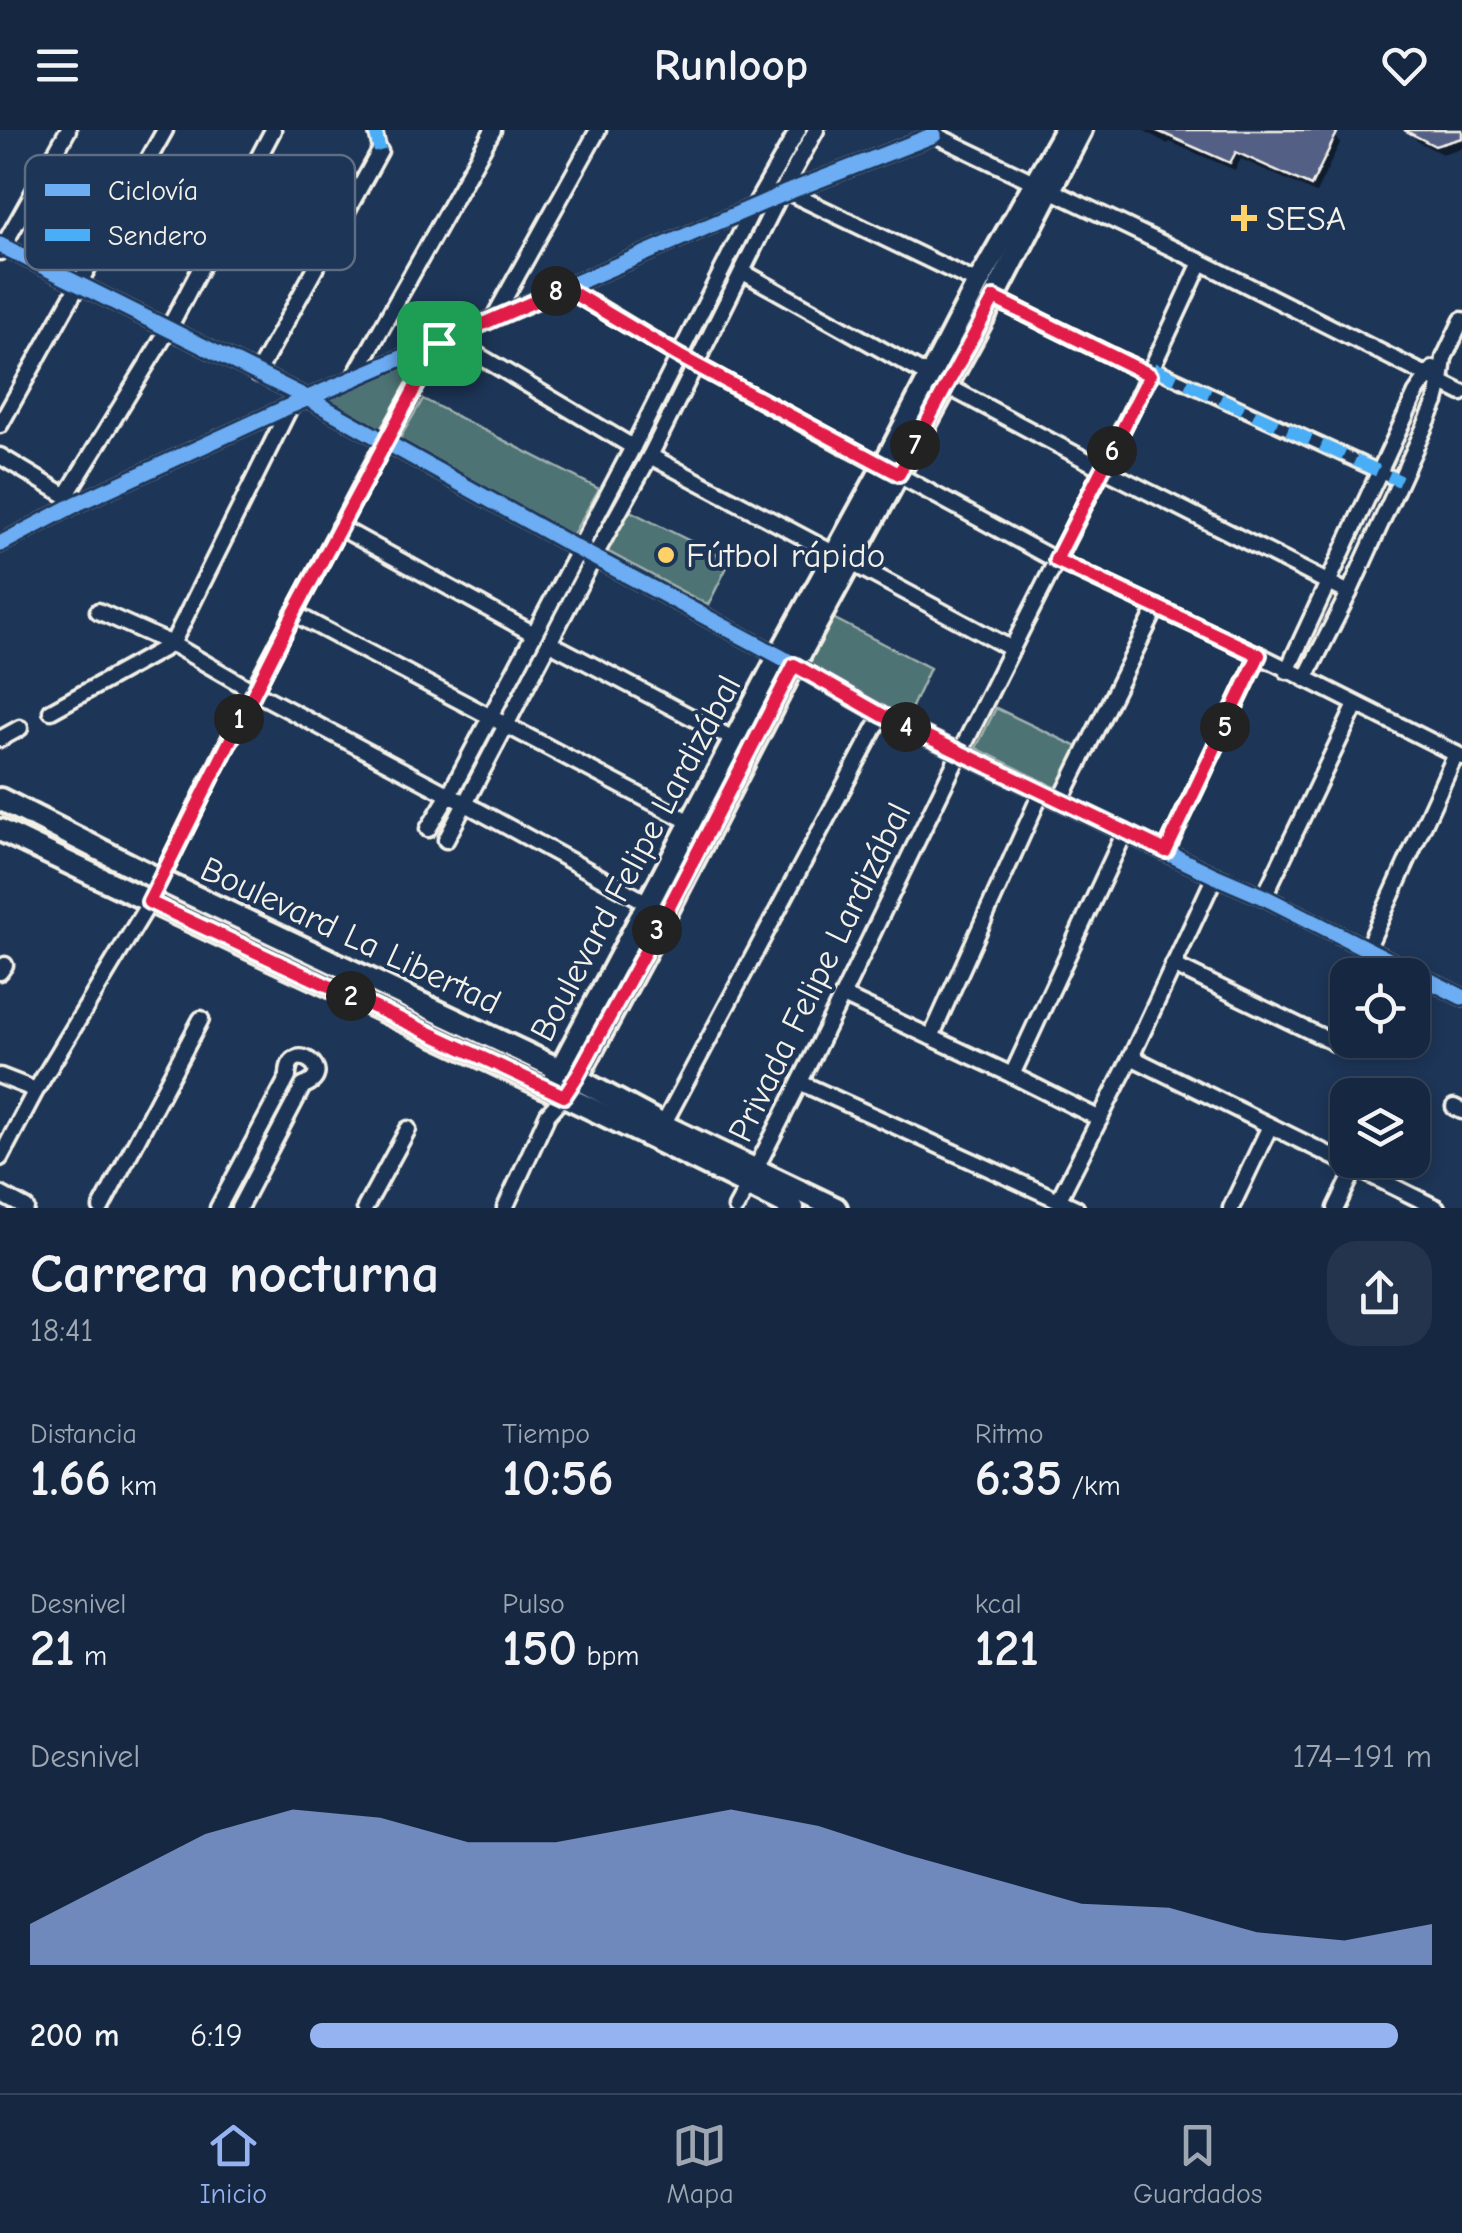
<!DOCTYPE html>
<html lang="es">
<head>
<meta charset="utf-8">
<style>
  body { margin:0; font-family:"Comic Neue",sans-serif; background:#23344c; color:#f1f3f6; height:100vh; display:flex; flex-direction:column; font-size:38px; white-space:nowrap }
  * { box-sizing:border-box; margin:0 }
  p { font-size:32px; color:#9ea6b1 }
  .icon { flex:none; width:55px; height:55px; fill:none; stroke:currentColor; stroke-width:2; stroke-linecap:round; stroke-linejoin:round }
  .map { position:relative; height:1078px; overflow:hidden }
  .panel { display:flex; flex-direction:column; background:#162841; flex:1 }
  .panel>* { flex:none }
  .buttons { position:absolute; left:1330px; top:828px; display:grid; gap:20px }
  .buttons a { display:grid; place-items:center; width:100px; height:100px; border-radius:20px; background:#162841; box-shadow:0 5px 15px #0003,0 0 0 2px #35445a; font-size:50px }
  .pin { position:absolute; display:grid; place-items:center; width:85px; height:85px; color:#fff; margin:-42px; border-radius:20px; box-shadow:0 5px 15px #0006 }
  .km { position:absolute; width:50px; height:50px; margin:-25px; border-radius:50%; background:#222; color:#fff; font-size:28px; line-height:50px; text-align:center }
  .round { display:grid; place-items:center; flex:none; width:105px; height:105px; border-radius:30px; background:#23344c }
  .summary { display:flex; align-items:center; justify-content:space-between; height:170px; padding:0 30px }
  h1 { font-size:55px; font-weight:700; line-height:75px }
  .metrics { display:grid; grid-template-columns:repeat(3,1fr); gap:15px; height:170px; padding:10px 30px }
  .metrics div { display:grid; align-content:center }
  .metrics b { font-size:50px; font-weight:700 }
  .metrics small { font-size:28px; font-weight:400 }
  .metrics p { font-size:28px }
  .chart { height:280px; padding:20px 30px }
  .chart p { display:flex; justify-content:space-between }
  .chart svg { width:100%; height:180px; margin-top:10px; fill:#95b2f1; opacity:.7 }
  ul { padding:0 30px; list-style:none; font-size:32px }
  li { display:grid; grid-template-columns:160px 120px 1fr; align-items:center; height:75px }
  li i { height:25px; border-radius:12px; background:#95b2f1 }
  header { display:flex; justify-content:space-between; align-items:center; height:130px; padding:0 30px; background:#162841; font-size:45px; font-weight:700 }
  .tab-bar { display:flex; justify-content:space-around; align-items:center; height:140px; border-top:2px solid #35445a; background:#162841; font-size:28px; color:#9ea6b1 }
  .tab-bar a { display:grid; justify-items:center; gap:5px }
  .tab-bar .current { color:#95b2f1 }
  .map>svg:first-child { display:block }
  .green { fill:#4e7375; stroke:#a1b2ae; stroke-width:2.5 }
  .shadow { fill:#0007 }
  .building { fill:#535e85; stroke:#f4f1e8; stroke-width:2.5 }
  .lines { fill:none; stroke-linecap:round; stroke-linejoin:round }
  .pedestrian-casing { stroke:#f4f1e8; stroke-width:18 }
  .minor-casing { stroke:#f4f1e8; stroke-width:21 }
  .secondary-casing { stroke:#f4f1e8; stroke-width:28 }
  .pedestrian { stroke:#1d3557; stroke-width:10 }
  .minor { stroke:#1d3557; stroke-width:14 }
  .secondary { stroke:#1d3557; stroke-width:20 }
  .quiet { stroke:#49aef6; stroke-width:12; stroke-dasharray:25 12; stroke-linecap:butt }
  .cycleway-casing { stroke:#1d3557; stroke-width:21 }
  .cycleway { stroke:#6dadf4; stroke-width:15 }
  .route-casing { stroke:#fff; stroke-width:20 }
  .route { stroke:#e11d48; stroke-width:12 }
  .poi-dot { fill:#ffd166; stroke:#1d3557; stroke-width:4 }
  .labels { text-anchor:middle; stroke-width:8; stroke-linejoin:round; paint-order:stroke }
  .poi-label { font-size:35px; fill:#f4f1e8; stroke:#1d3557; text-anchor:start }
  .street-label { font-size:35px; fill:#f4f1e8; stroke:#1d3557 }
  .key { fill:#1d3557; stroke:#5e6d82; stroke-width:2.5 }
  .key-label { font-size:28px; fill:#f4f1e8 }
</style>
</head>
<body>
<header><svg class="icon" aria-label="menu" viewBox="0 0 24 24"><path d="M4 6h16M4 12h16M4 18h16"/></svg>Runloop<svg class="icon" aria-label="heart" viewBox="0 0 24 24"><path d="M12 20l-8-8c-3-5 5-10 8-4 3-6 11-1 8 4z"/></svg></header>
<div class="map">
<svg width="1462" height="1078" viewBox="0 0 1462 1078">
  <rect width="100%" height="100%" fill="#1d3557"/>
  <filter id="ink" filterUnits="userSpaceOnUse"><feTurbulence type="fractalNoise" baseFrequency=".01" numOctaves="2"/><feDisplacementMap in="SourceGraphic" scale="20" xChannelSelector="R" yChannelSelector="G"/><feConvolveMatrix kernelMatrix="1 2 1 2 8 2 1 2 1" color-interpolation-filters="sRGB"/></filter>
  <g filter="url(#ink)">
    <!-- green -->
    <g class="green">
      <path d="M 429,224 L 379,301 L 320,270 Z"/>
      <path d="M 423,269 L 599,359 L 572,406 L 397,313 Z"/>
      <path d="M 626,379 L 730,431 L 708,475 L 603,419 Z"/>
      <path d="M 833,488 L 930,538 L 911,579 L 892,580 L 807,538 Z"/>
      <path d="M 996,578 L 1080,618 L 1061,660 L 976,618 Z"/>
    </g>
    <!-- shadow -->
    <g class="shadow">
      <path d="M 1143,0 L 1325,0 L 1335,5 L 1340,13 L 1316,63 L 1241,29 L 1235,40 L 1170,12 L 1168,14 Z"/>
      <path d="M 1413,0 L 1462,0 L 1462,18 L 1442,24 L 1417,11 L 1412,2 Z"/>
    </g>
    <!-- building -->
    <g class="building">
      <path d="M 1155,0 L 1331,0 L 1337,3 L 1311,56 L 1236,22 L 1230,33 Z"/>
      <path d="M 1404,0 L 1462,0 L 1462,8 L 1435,16 Z"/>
    </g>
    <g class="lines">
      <defs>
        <g id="pedestrian">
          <path d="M 375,0 L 380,21"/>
          <path d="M 1153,238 L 1400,351"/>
        </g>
        <g id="minor">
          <path d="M 929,2 L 1201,132 L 1462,263"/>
          <path d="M 788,62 L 978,153"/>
          <path d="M 0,115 L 307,268 L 578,419 L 779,526 L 882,585 L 1215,746 L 1264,767 L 1462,867"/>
          <path d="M 0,122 L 68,0"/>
          <path d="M 743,142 L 929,246"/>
          <path d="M 565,157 L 679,226 L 1055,430 L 1259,525 L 1462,627"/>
          <path d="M 994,168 L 1150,245"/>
          <path d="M 494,187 L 598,0"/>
          <path d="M 449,208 L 633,317"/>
          <path d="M 257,244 L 380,21"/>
          <path d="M 354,247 L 493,0"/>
          <path d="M 947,256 L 1103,339 L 1349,463"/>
          <path d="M 0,295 L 165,0"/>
          <path d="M 0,326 L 73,370"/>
          <path d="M 650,326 L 835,424"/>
          <path d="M 66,366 L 168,200 L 273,0"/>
          <path d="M 339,397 L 534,504"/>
          <path d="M 0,414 L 78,373 L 292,275 L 788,62 L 934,5"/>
          <path d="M 850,432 L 1012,519"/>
          <path d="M 98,481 L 172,514 L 253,561 L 466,674 L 666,783"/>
          <path d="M 293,483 L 690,692"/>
          <path d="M 550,513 L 735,610"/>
          <path d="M 1287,541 L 1416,263 L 1433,239"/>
          <path d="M 1305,549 L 1349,463 L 1436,272 L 1441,252 L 1444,228 L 1462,190"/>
          <path d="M 51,581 L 172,514 L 291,275"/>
          <path d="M 0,609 L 20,598"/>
          <path d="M 1061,670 L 1157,477"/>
          <path d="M 428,699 L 449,665 L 633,317 L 754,77 L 798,0"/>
          <path d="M 446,710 L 594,427 L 650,326 L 780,65 L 816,0"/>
          <path d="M 1166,721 L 1259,525"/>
          <path d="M 1264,767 L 1356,575"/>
          <path d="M 1367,819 L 1456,624"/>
          <path d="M 1173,835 L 1341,916"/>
          <path d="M 0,842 L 5,835"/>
          <path d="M 843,866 L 1012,945 L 1100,989"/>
          <path d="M 931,907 L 1042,661"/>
          <path d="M 1131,927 L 1437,1078"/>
          <path d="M 1012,945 L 1125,702"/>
          <path d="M 0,946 L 36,960"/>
          <path d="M 801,953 L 1076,1078"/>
          <path d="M 1454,977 L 1462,981"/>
          <path d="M 663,995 L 882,585"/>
          <path d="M 0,1028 L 36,960 L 149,773 L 253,561 L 385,311 L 439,214"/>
          <path d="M 755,1040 C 827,903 891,762 960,623 C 1040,460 1126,299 1201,132"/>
          <path d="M 0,1064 L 26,1078"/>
          <path d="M 1059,1069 L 1131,927 L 1215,746"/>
          <path d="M 101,1078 L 201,889"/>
          <path d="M 218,1078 L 288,947 C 287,905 341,942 303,956 L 239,1078"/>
          <path d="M 365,1078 L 408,999"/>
          <path d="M 505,1078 L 548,984 L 564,966"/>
          <path d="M 736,1078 L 748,1056"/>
          <path d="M 1231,1078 L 1270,996"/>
          <path d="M 1336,1078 L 1355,1039"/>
        </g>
        <g id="secondary">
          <path d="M 0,669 L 160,750 L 559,939 L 663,995 L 836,1078"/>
          <path d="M 0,700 C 264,828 532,946 793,1078"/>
          <path d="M 550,959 L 779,526 L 883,337 L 978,153 L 1065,0"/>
          <path d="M 564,966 L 577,948 L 666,783 L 794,535 L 994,168 L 1081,0"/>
        </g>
      </defs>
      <!-- pedestrian casing -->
      <use href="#pedestrian" class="pedestrian-casing"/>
      <!-- minor casing -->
      <use href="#minor" class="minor-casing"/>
      <!-- secondary casing -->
      <use href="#secondary" class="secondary-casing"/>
      <!-- pedestrian -->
      <use href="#pedestrian" class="pedestrian"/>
      <!-- minor -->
      <use href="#minor" class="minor"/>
      <!-- secondary -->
      <use href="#secondary" class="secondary"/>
      <!-- quiet -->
      <g class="quiet">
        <path d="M 375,0 L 380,21"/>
        <path d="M 1153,238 L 1400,351"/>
      </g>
      <defs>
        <g id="cycleway">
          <path d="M 0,115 L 307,268 L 578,419 L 779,526 L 882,585 L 1215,746 L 1264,767 L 1462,867"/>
          <path d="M 0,414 L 78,373 L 292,275 L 788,62 L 934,5"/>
        </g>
      </defs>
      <!-- cycleway casing -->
      <use href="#cycleway" class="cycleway-casing"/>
      <!-- cycleway -->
      <use href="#cycleway" class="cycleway"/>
    </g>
  </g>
  <g class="lines" filter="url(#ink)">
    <defs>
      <path id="route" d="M 565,158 L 679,226 L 899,344 L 994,168 L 1150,245 L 1056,430 L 1259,525 L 1166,721 L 882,585 L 794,535 L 666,783 L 576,948 L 564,966 L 149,772 L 294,483 L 439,213 Z"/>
    </defs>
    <!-- route casing -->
    <use href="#route" class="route-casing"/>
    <!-- route -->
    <use href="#route" class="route"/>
  </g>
  <!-- markers -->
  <g class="poi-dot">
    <path d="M1239 73h10v10h10v10h-10v10h-10v-10h-10v-10h10z"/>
    <circle cx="666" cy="425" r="10"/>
  </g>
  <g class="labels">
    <!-- poi labels -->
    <g class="poi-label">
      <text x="1266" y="100">SESA</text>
      <text x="686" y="437">Fútbol rápido</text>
    </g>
    <!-- street labels -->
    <g class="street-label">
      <text transform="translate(635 728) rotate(-62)" y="12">Boulevard Felipe Lardizábal</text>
      <text transform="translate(351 805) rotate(25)" y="12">Boulevard La Libertad</text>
      <text transform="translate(819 842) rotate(-64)" y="12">Privada Felipe Lardizábal</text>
    </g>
  </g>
  <!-- legend -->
  <rect x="25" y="25" width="330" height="115" rx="15" class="key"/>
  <rect x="45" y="54" width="45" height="12" fill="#6dadf4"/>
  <rect x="45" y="99" width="45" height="12" fill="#49aef6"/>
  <g class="key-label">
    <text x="108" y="70">Ciclovía</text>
    <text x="108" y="115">Sendero</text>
  </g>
</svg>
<div class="buttons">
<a><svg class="icon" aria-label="locate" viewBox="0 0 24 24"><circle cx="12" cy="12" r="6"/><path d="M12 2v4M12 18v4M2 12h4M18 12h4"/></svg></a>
<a><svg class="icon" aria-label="layers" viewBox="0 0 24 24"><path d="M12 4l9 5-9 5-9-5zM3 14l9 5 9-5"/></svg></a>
</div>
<div class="pin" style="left:439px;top:213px;background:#1e9e55"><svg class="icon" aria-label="arrive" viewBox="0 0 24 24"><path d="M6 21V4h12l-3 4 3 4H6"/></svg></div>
<b class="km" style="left:239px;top:589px">1</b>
<b class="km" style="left:351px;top:866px">2</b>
<b class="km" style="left:657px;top:800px">3</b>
<b class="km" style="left:906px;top:597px">4</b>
<b class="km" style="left:1225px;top:597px">5</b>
<b class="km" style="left:1112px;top:321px">6</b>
<b class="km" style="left:915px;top:315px">7</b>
<b class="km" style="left:556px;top:161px">8</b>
</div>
<section class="panel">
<div class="summary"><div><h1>Carrera nocturna</h1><p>18:41</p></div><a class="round"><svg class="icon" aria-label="share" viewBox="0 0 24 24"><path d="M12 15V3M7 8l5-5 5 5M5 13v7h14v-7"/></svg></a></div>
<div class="metrics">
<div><p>Distancia</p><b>1.66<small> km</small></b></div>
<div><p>Tiempo</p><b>10:56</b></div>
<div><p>Ritmo</p><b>6:35<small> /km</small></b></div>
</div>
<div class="metrics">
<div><p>Desnivel</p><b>21<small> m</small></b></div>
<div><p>Pulso</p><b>150<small> bpm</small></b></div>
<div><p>kcal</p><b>121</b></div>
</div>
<div class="chart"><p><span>Desnivel</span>174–191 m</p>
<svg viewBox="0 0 160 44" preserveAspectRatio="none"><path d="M0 44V34L10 23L20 12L30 6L40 8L50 14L60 14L70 10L80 6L90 10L100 17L110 23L120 29L130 30L140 36L150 38L160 34V44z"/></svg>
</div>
<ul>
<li><b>200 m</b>6:19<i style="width:97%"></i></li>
</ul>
</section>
<nav class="tab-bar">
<a class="current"><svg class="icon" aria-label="home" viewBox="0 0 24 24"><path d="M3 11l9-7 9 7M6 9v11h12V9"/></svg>Inicio</a>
<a><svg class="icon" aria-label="map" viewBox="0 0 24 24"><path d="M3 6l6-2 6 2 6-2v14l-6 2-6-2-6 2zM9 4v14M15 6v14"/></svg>Mapa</a>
<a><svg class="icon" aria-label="saved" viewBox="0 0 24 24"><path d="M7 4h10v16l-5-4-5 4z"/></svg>Guardados</a>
</nav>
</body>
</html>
